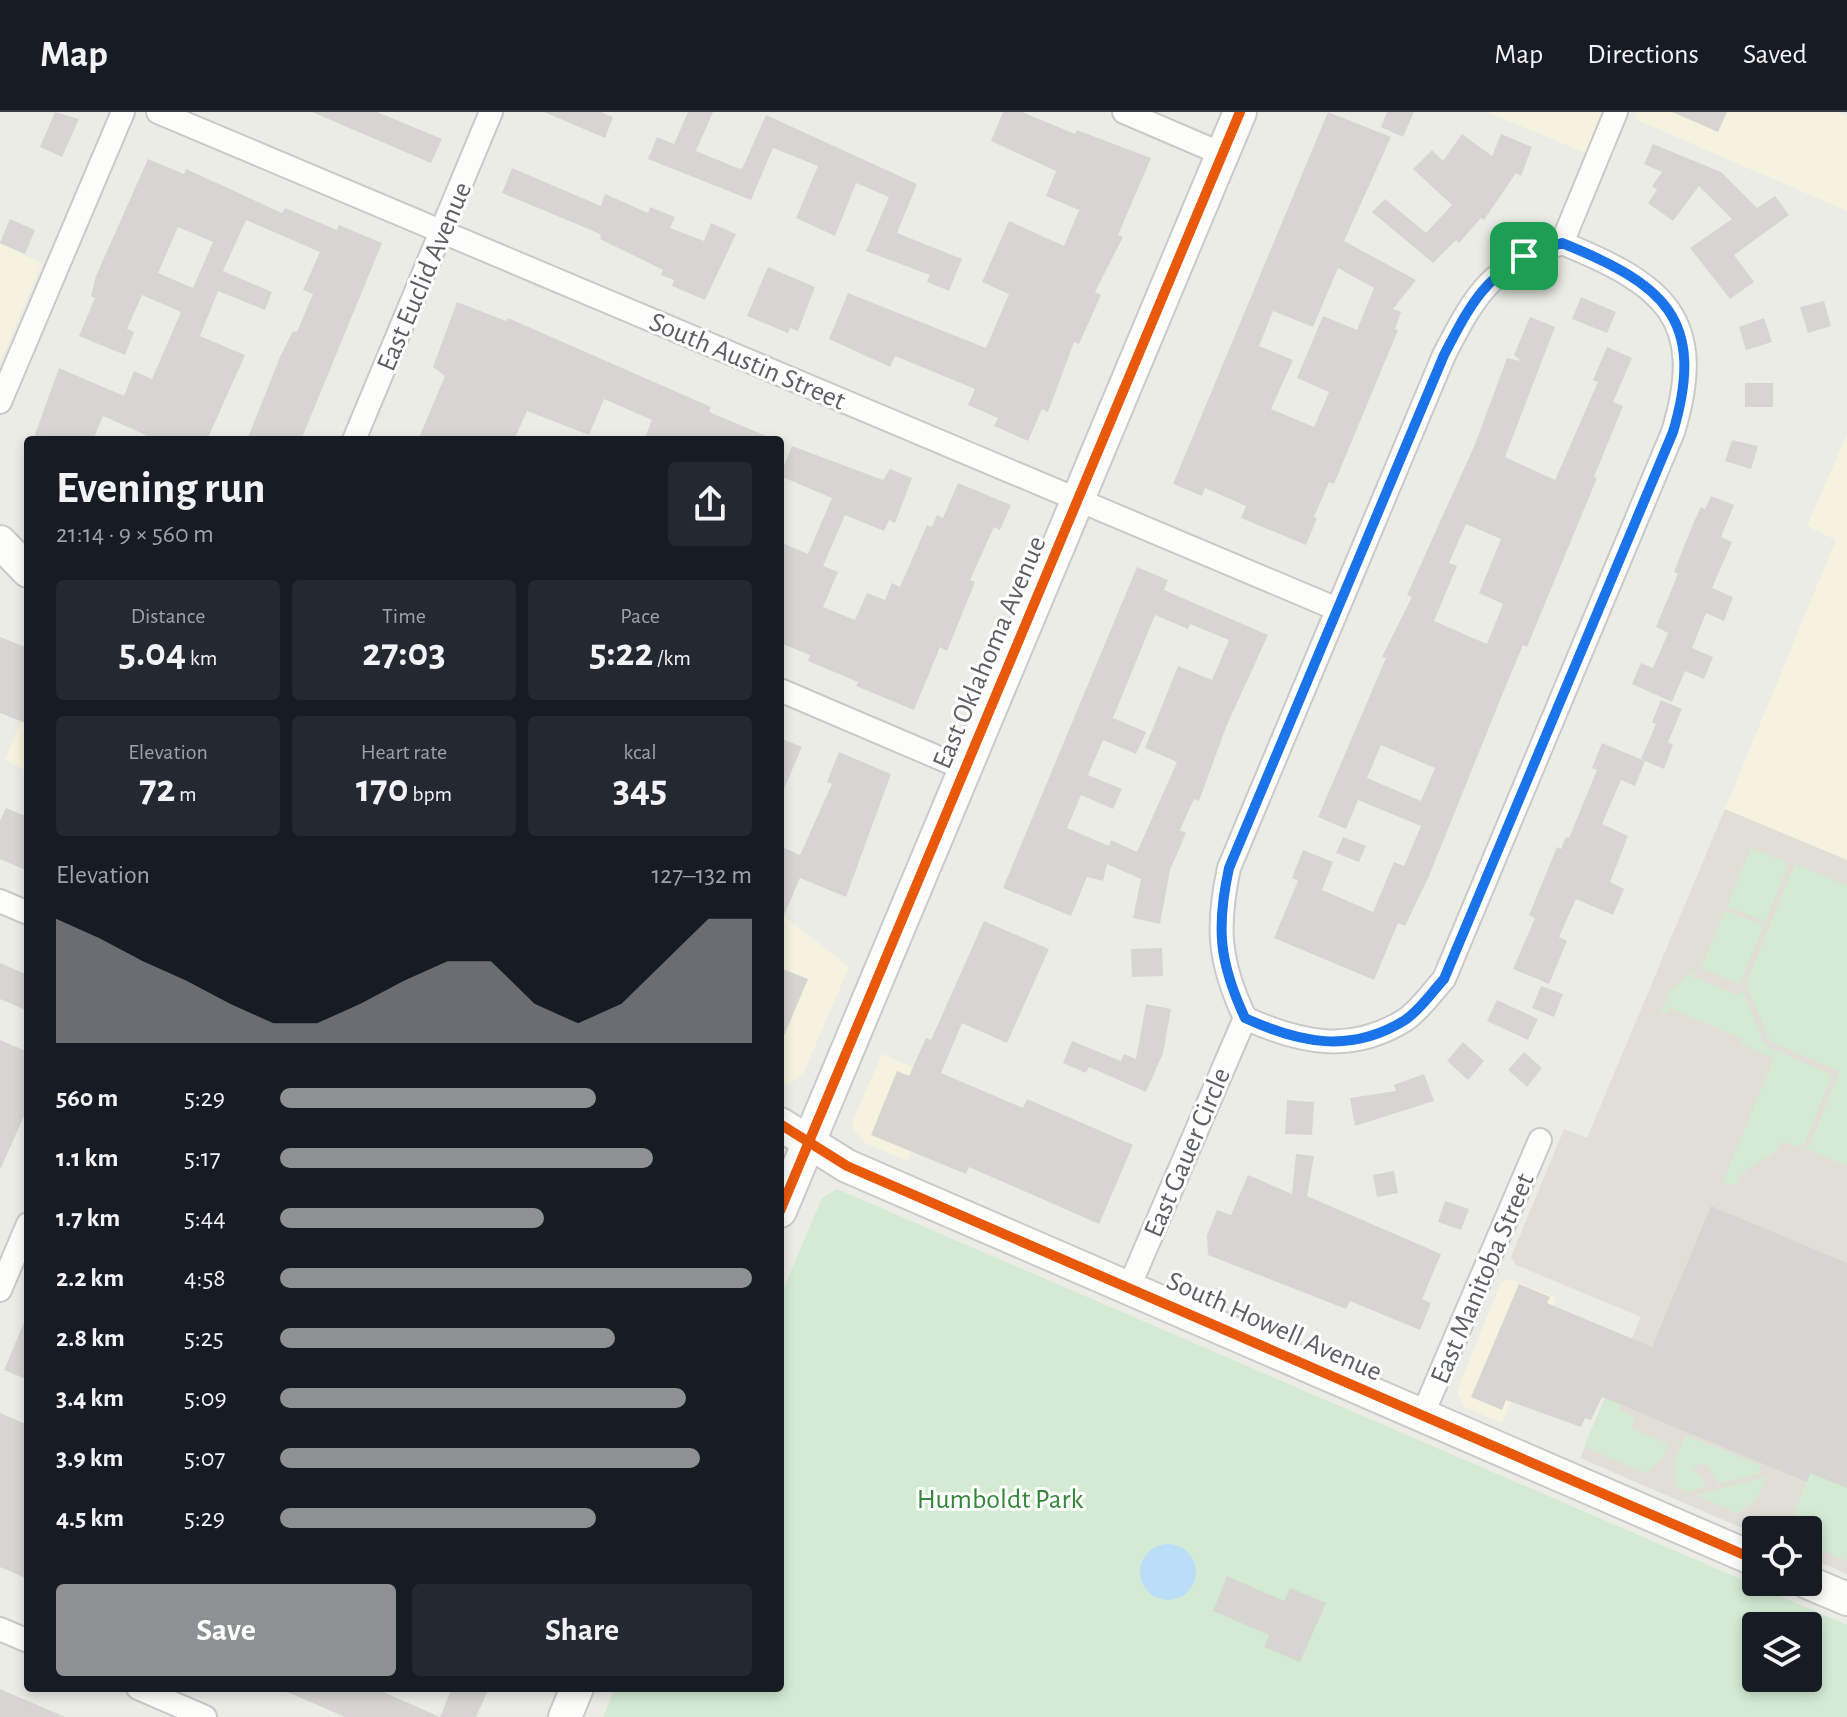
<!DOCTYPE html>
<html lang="en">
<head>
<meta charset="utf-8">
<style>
  body { margin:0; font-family:"Alegreya Sans",sans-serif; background:#242831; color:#f1f3f6; height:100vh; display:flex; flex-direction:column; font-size:30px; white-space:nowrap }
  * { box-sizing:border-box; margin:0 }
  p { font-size:26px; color:#9ea1a6 }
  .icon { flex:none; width:44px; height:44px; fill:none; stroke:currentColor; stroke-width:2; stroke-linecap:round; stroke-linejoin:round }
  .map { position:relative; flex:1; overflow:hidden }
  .side { position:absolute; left:24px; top:324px; width:760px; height:1256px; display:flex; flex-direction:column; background:#171b24; border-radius:8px; box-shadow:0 4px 12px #0003 }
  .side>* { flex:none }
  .buttons { position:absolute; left:1742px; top:1404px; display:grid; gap:16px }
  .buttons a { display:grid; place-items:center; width:80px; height:80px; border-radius:8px; background:#171b24; box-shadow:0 4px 12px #0003; font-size:40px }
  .pin { position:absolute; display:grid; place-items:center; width:68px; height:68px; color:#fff; margin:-34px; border-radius:16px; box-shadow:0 4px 12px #0006 }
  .round { display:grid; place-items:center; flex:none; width:84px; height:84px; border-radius:8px; background:#242831 }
  .summary { display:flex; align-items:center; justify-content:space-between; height:136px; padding:0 32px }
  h1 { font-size:44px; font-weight:600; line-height:60px }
  .stats { display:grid; grid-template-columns:repeat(3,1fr); gap:12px; height:136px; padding:8px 32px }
  .stats div { display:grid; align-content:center; border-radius:8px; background:#242831; text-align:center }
  .stats b { font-size:40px; font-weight:600 }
  .stats small { font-size:22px; font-weight:400 }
  .stats p { font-size:22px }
  .chart { height:224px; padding:16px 32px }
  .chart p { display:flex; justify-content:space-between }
  .chart svg { width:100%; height:144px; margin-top:8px; fill:#8e9192; opacity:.7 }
  .cta { display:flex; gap:16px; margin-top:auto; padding:16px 32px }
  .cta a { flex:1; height:92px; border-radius:8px; background:#8e9192; color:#fff; font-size:32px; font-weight:600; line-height:92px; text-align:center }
  .cta a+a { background:#242831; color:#f1f3f6 }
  ul { padding:0 32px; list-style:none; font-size:26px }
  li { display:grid; grid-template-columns:128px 96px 1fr; align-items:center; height:60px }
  li i { height:20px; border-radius:10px; background:#8e9192 }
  header { display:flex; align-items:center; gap:48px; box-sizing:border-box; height:112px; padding:0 40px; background:#171b24; border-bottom:2px solid #363941 }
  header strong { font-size:38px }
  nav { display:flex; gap:44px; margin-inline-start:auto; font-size:28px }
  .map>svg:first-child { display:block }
  .commercial { fill:#f6f2df }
  .education { fill:#e0ded6 }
  .green { fill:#d4ead2; fill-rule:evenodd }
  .water { fill:#baddf8 }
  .building { fill:#d6d5d2; fill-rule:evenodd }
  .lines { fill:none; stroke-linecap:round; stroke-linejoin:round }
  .street-casing { stroke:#c9c9c7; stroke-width:26 }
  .secondary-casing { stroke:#c9cac9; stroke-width:36 }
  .street { stroke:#fcfcfb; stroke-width:22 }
  .secondary { stroke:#fcfcfb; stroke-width:32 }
  .cycleway-casing { stroke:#fff; stroke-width:15 }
  .cycleway { stroke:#e8590c; stroke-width:10 }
  .route-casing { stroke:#fff; stroke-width:16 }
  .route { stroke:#1a73e8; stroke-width:10 }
  .labels { text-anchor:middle; stroke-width:6; stroke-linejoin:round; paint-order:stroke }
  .street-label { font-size:28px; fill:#5c6065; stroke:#fff }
  .park-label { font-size:28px; fill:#328738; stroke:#fff }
</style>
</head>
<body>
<header>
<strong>Map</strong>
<nav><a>Map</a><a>Directions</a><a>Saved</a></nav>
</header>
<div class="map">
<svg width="1847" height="1605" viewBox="0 0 1847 1605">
  <rect width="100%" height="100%" fill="#ecece7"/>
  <!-- commercial -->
  <g class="commercial">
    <path d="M 1487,0 L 1603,0 L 1586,41 Z"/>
    <path d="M 1638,0 L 1838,0 L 1847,4 L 1847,99 L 1635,7 Z"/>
    <path d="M 0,132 L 42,151 L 0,251 Z"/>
    <path d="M 1847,322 L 1847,748 L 1725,697 L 1836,428 L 1807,414 Z"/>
    <path d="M 28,593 L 28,660 L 5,647 Z"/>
    <path d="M 780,801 L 849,855 L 804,960 L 789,973 L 780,972 Z"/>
    <path d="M 882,942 L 941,967 L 907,1049 L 865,1031 L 853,1017 L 853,1008 Z"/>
    <path d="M 1510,1167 L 1556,1186 L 1502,1311 L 1464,1295 L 1457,1279 L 1501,1170 Z"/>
  </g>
  <!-- education -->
  <path class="education" d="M 1725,697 L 1847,748 L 1847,1462 L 1808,1445 L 1808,1418 L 1756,1418 L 1756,1422 L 1580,1346 L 1641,1205 L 1516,1153 L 1511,1145 L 1564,1017 L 1587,1026 Z"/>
  <!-- green -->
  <g class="green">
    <path d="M 1751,736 L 1789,751 L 1765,810 L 1727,794 Z"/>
    <path d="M 1795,752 L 1847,774 L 1847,1054 L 1807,1037 L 1840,960 L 1770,929 L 1746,871 Z"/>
    <path d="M 1725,798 L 1764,814 L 1739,872 L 1701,856 Z"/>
    <path d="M 1696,857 L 1693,865 L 1738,883 L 1743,879 L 1764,933 L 1832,963 L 1803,1035 L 1781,1030 C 1772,1051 1750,1045 1734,1074 L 1723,1070 L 1774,946 L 1741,932 L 1742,927 L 1670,896 L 1666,902 L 1661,900 L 1670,879 Z"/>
    <path d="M 837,1077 L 1847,1513 L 1847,1605 L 603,1605 L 615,1576 L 780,1576 L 780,1185 L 822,1086 ZM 1756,1514 L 1808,1514 L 1808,1566 L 1756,1566 Z"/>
    <path d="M 1605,1285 L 1621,1291 L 1619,1298 L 1635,1305 L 1631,1316 L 1668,1332 L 1663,1346 L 1646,1361 L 1584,1335 Z"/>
    <path d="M 1686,1323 L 1759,1353 L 1761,1361 L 1718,1372 L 1709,1354 L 1700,1351 L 1692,1358 L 1703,1366 L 1706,1375 L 1687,1380 L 1676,1375 L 1675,1349 Z"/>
    <path d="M 1810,1361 L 1847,1376 L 1847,1449 L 1808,1432 L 1808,1418 L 1795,1418 L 1795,1398 Z"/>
    <path d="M 1767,1365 L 1757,1386 L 1738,1402 L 1696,1383 Z"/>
  </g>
  <!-- water -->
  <circle class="water" cx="1168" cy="1460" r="28"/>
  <!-- building -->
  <g class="building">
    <path d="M 55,0 L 79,7 L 62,45 L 40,35 Z"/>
    <path d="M 312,0 L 377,0 L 442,27 L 431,51 Z"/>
    <path d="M 544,0 L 601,0 L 613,5 L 605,26 Z"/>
    <path d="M 688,0 L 713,0 L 696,39 L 735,55 L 742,57 L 766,3 L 917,72 L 897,121 L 962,147 L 949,179 L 927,170 L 930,163 L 866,139 L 889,85 L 856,71 L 835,124 L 796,106 L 818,54 L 773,36 L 751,88 L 648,47 L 657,25 L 674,32 Z"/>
    <path d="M 1003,0 L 1022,0 L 1075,22 L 1077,18 L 1151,46 L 1118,123 L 1123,125 L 1095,180 L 1101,183 L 1079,232 L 1074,230 L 1048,300 L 1042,297 L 1028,329 L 994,314 L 998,306 L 968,293 L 975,277 L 895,244 L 890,255 L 829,227 L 848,181 L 986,236 L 1009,182 L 982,170 L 1009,109 L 1064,134 L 1079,98 L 1046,84 L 1056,59 L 991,29 Z"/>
    <path d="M 1328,0 L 1391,25 L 1344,129 L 1416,168 L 1393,197 L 1401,200 L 1395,217 L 1398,218 L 1334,372 L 1329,370 L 1314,405 L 1317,406 L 1306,433 L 1241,406 L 1246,394 L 1205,376 L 1202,384 L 1173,372 ZM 1338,156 L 1374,176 L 1357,218 L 1323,204 L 1297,266 L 1329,280 L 1314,315 L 1271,297 L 1293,248 L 1259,234 L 1273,199 L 1313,215 Z"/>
    <path d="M 1387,0 L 1414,0 L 1403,25 L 1381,15 Z"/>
    <path d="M 1672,0 L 1727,0 L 1718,20 Z"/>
    <path d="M 1462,22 L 1492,44 L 1501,22 L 1532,35 L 1521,64 L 1516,61 L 1484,108 L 1481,106 L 1459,131 L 1456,128 L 1433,151 L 1372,100 L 1385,87 L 1426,121 L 1452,93 L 1413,57 L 1432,38 L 1443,49 Z"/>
    <path d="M 1653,32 L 1721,60 L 1757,96 L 1775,84 L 1789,103 L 1734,143 L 1754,170 L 1730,187 L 1690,136 L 1732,107 L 1699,74 L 1673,109 L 1648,91 L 1657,78 L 1652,74 L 1662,60 L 1644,52 Z"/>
    <path d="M 148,47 L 184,62 L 186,57 L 282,101 L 285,96 L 337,118 L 339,113 L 382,131 L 301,328 L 247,328 L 280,245 L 293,219 L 297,220 L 313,182 L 303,178 L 320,140 L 246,108 L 223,159 L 272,180 L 265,198 L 218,179 L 200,224 L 245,243 L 207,328 L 157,328 L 103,304 L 93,328 L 33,328 L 59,256 L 124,284 L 134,259 L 152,267 L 181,200 L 142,183 L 127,217 L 134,220 L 125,243 L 79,224 L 95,186 L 91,184 L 96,164 ZM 178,115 L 213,130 L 193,176 L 158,161 Z"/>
    <path d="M 512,56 L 601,94 L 605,82 L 648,101 L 650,95 L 675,105 L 670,116 L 704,129 L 711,111 L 736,122 L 705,188 L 672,174 L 674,168 L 661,163 L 663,158 L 600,127 L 601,123 L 591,118 L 502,81 Z"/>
    <path d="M 10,107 L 35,118 L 25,142 L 0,131 Z"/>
    <path d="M 768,155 L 815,175 L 798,219 L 790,216 L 788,221 L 747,204 Z"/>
    <path d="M 1581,185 L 1616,200 L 1607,221 L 1572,207 Z"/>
    <path d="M 1824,189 L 1831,214 L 1808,221 L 1800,195 Z"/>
    <path d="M 457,190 L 506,209 L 508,206 L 711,295 L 709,300 L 776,328 L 644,328 L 652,308 L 604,287 L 589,323 L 527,299 L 514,328 L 418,328 L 445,264 L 433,255 Z"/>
    <path d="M 1530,205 L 1555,215 L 1505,345 L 1555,368 L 1598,270 L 1593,268 L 1607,235 L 1632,246 L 1613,290 L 1623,294 L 1594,365 L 1597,366 L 1527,535 L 1523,533 L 1507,571 L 1429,764 L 1405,814 L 1398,811 L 1374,868 L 1274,826 L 1298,769 L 1292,766 L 1303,738 L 1333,750 L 1322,778 L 1373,800 L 1394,750 L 1404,754 L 1421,714 L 1358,688 L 1346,717 L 1318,705 L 1386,546 L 1382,545 L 1412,485 L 1407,483 L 1476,330 L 1507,246 L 1521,249 L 1514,243 ZM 1466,412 L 1501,427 L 1479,481 L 1503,492 L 1487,532 L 1434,509 L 1457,454 L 1449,451 ZM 1381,633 L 1435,656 L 1421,689 L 1367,666 Z"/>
    <path d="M 1764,206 L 1772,230 L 1746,238 L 1739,215 Z"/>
    <rect x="1745" y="271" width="28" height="24"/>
    <path d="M 1732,328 L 1758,334 L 1751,357 L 1725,349 Z"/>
    <path d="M 792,334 L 883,368 L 890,357 L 912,366 L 895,411 L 889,408 L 884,419 L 845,403 L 823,454 L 838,460 L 823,495 L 855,508 L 867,481 L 885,488 L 892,471 L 900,475 L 927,413 L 932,415 L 937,403 L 943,406 L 958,371 L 1011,393 L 1000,418 L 994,415 L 970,468 L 975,470 L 947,539 L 940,535 L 914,598 L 856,574 L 858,570 L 808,549 L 810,543 L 780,531 L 780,430 L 808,442 L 832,386 L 780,364 Z"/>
    <path d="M 1711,384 L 1734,393 L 1721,425 L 1732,430 L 1712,476 L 1733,485 L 1724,509 L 1706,501 L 1692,536 L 1713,545 L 1704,567 L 1685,559 L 1672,590 L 1632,572 L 1641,551 L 1653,556 L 1668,521 L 1656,515 L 1678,462 L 1674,460 L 1693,412 L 1701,395 L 1705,397 Z"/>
    <path d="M 1137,455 L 1168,468 L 1164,478 L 1268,523 L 1226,615 L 1199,689 L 1194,687 L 1180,718 L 1186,721 L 1170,758 L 1160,812 L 1133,806 L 1141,767 L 1107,752 L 1103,769 L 1087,765 L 1071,804 L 1003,776 ZM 1155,503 L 1188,517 L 1190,512 L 1229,528 L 1212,568 L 1178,554 L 1145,636 L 1177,650 L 1137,740 L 1111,728 L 1109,734 L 1067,716 L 1081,683 L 1113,697 L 1122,677 L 1088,663 L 1103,628 L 1136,642 L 1146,620 L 1113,606 Z"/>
    <path d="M 0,525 L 28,536 L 28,612 L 0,601 Z"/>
    <path d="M 1661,588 L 1682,597 L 1668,630 L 1673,633 L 1664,657 L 1641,647 L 1656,612 L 1652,610 Z"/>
    <path d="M 780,626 L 802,635 L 780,686 Z"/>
    <path d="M 1602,631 L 1645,649 L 1635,674 L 1621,668 L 1602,712 L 1628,724 L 1610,770 L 1624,777 L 1613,803 L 1576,787 L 1559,825 L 1567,829 L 1549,872 L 1513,857 L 1535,806 L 1529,803 L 1557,735 L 1561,737 L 1566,725 L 1569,726 L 1597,658 L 1592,656 Z"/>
    <path d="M 839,640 L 891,662 L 846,785 L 800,766 L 780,812 L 780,734 L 800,743 L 832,672 L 827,670 Z"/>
    <path d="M 6,696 L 28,705 L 28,759 L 0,747 L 0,709 Z"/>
    <path d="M 1343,725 L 1366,734 L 1359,750 L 1336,741 Z"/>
    <path d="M 984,809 L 1049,837 L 1007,931 L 962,911 L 941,961 L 1023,996 L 1027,987 L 1133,1033 L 1099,1112 L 969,1055 L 966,1062 L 871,1023 L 897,959 L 909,964 L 926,926 L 931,928 Z"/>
    <path d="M 1162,836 L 1163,864 L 1132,865 L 1131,837 Z"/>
    <path d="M 0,851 L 28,863 L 28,899 L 0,887 Z"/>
    <path d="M 780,856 L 808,867 L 780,933 Z"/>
    <path d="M 1541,874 L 1563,882 L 1554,905 L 1532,896 Z"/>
    <path d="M 1497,888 L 1538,907 L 1528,928 L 1487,909 Z"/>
    <path d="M 1146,892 L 1171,897 L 1163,941 L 1146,980 L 1089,955 L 1086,961 L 1063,951 L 1072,929 L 1121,949 L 1124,942 L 1136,947 Z"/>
    <path d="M 0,928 L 28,940 L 28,995 L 0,1058 Z"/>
    <path d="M 1463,930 L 1484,949 L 1468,968 L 1447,949 Z"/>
    <path d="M 1524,940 L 1542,956 L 1527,975 L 1508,958 Z"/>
    <path d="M 1424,962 L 1434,989 L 1355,1014 L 1350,986 L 1396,979 L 1394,973 Z"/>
    <path d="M 1287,988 L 1314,990 L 1312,1023 L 1285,1022 Z"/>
    <path d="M 1296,1042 L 1314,1044 L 1307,1084 L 1441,1142 L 1422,1187 L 1431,1191 L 1420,1218 L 1350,1189 L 1346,1197 L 1208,1143 L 1207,1123 L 1217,1098 L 1231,1103 L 1248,1063 L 1292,1082 Z"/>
    <path d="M 1394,1059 L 1398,1081 L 1377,1085 L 1373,1063 Z"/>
    <path d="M 1445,1089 L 1469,1097 L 1461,1118 L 1438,1110 Z"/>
    <path d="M 1711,1094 L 1847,1151 L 1847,1376 L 1810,1361 L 1807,1370 L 1602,1285 L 1591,1308 L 1585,1306 L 1581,1315 L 1506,1288 L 1502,1298 L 1471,1285 L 1519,1172 L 1550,1185 L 1547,1191 L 1652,1235 Z"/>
    <path d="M 28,1201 L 28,1268 L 4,1258 Z"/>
    <path d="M 0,1301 L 28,1313 L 28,1467 L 0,1455 Z"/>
    <path d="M 1227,1464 L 1284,1489 L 1290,1476 L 1326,1491 L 1300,1550 L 1264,1535 L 1269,1523 L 1213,1499 Z"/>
    <path d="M 278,1576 L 374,1576 L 440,1605 L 452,1576 L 489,1576 L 476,1605 L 345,1605 Z"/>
    <path d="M 0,1577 L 65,1605 L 0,1605 Z"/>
  </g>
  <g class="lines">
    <defs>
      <g id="street">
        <path d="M 158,0 L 1337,497"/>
        <path d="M 1124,0 L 1222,42"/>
        <path d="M 0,290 L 123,0"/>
        <path d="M 354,328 L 491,0"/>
        <path d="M 780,578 L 965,657"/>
        <path d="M 0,789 L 28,801"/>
        <path d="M 1245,906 C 1300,931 1351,942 1405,908 C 1420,898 1432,880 1444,867 L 1673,320 C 1708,206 1663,172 1562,131"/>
        <path d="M 1129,1175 L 1245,906 C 1219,850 1216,816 1229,756 L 1444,243 C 1477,179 1491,155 1562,131 L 1616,0"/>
        <path d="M 0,1178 L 28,1112"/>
        <path d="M 1422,1304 L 1540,1028"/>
        <path d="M 0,1517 L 28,1529"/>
        <path d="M 138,1576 L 205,1605"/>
      </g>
      <g id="secondary">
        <path d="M 0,430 L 28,459"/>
        <path d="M 780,1012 L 847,1054 L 1756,1448"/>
        <path d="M 780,1099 L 1240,0"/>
        <path d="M 1807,1470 L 1847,1487"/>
        <path d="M 565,1605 L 577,1576"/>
      </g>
    </defs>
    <!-- street casing -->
    <use href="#street" class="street-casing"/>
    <!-- secondary casing -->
    <use href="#secondary" class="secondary-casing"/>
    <!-- street -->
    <use href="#street" class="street"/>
    <!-- secondary -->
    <use href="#secondary" class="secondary"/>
    <defs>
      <g id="cycleway">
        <path d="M 780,1012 L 847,1054 L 1756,1448"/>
        <path d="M 780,1099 L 1240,0"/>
      </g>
    </defs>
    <!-- cycleway casing -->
    <use href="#cycleway" class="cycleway-casing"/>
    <!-- cycleway -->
    <use href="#cycleway" class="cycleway"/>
  </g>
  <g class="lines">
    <defs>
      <path id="route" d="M 1562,131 C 1663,172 1707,206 1673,320 L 1444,867 C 1432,880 1420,898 1405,908 C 1351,942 1299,931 1245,906 C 1219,850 1216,816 1229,756 L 1444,243 C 1477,179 1491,155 1562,131 Z"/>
    </defs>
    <!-- route casing -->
    <use href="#route" class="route-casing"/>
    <!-- route -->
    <use href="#route" class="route"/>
  </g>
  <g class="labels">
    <!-- street labels -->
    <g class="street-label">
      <text transform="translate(423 164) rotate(-67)" y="10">East Euclid Avenue</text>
      <text transform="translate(748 248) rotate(23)" y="10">South Austin Street</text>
      <text transform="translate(988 540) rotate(-67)" y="10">East Oklahoma Avenue</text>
      <text transform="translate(1186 1040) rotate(-67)" y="10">East Gauer Circle</text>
      <text transform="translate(1481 1166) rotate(-67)" y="10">East Manitoba Street</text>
      <text transform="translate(1275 1213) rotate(24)" y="10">South Howell Avenue</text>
    </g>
    <!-- park labels -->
    <g class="park-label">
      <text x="1000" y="1396">Humboldt Park</text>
    </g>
  </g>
</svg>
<div class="buttons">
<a><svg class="icon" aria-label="locate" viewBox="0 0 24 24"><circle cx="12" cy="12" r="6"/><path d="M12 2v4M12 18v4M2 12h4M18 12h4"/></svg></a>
<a><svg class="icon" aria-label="layers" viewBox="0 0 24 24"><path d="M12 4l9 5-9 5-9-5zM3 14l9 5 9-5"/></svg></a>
</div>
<div class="pin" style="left:1524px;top:144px;background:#1e9e55"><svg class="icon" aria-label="arrive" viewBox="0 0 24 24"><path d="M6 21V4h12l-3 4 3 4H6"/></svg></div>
<section class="side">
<div class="summary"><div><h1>Evening run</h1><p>21:14 · 9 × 560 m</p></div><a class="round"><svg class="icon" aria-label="share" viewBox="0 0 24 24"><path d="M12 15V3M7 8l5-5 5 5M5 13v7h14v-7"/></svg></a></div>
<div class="stats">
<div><p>Distance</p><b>5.04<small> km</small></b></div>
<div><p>Time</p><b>27:03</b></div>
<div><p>Pace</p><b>5:22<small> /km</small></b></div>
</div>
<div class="stats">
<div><p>Elevation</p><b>72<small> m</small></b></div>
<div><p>Heart rate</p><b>170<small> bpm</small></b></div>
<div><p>kcal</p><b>345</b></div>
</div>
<div class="chart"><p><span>Elevation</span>127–132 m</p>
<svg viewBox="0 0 160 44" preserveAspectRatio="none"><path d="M0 44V6L10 12L20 19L30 25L40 32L50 38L60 38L70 32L80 25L90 19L100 19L110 32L120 38L130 32L140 19L150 6L160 6V44z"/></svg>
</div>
<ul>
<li><b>560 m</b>5:29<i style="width:67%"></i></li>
<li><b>1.1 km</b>5:17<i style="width:79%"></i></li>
<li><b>1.7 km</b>5:44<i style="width:56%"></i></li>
<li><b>2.2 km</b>4:58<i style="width:100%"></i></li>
<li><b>2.8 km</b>5:25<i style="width:71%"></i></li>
<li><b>3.4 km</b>5:09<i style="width:86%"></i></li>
<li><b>3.9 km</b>5:07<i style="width:89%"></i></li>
<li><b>4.5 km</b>5:29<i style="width:67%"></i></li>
</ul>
<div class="cta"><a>Save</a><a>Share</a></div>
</section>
</div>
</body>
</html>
